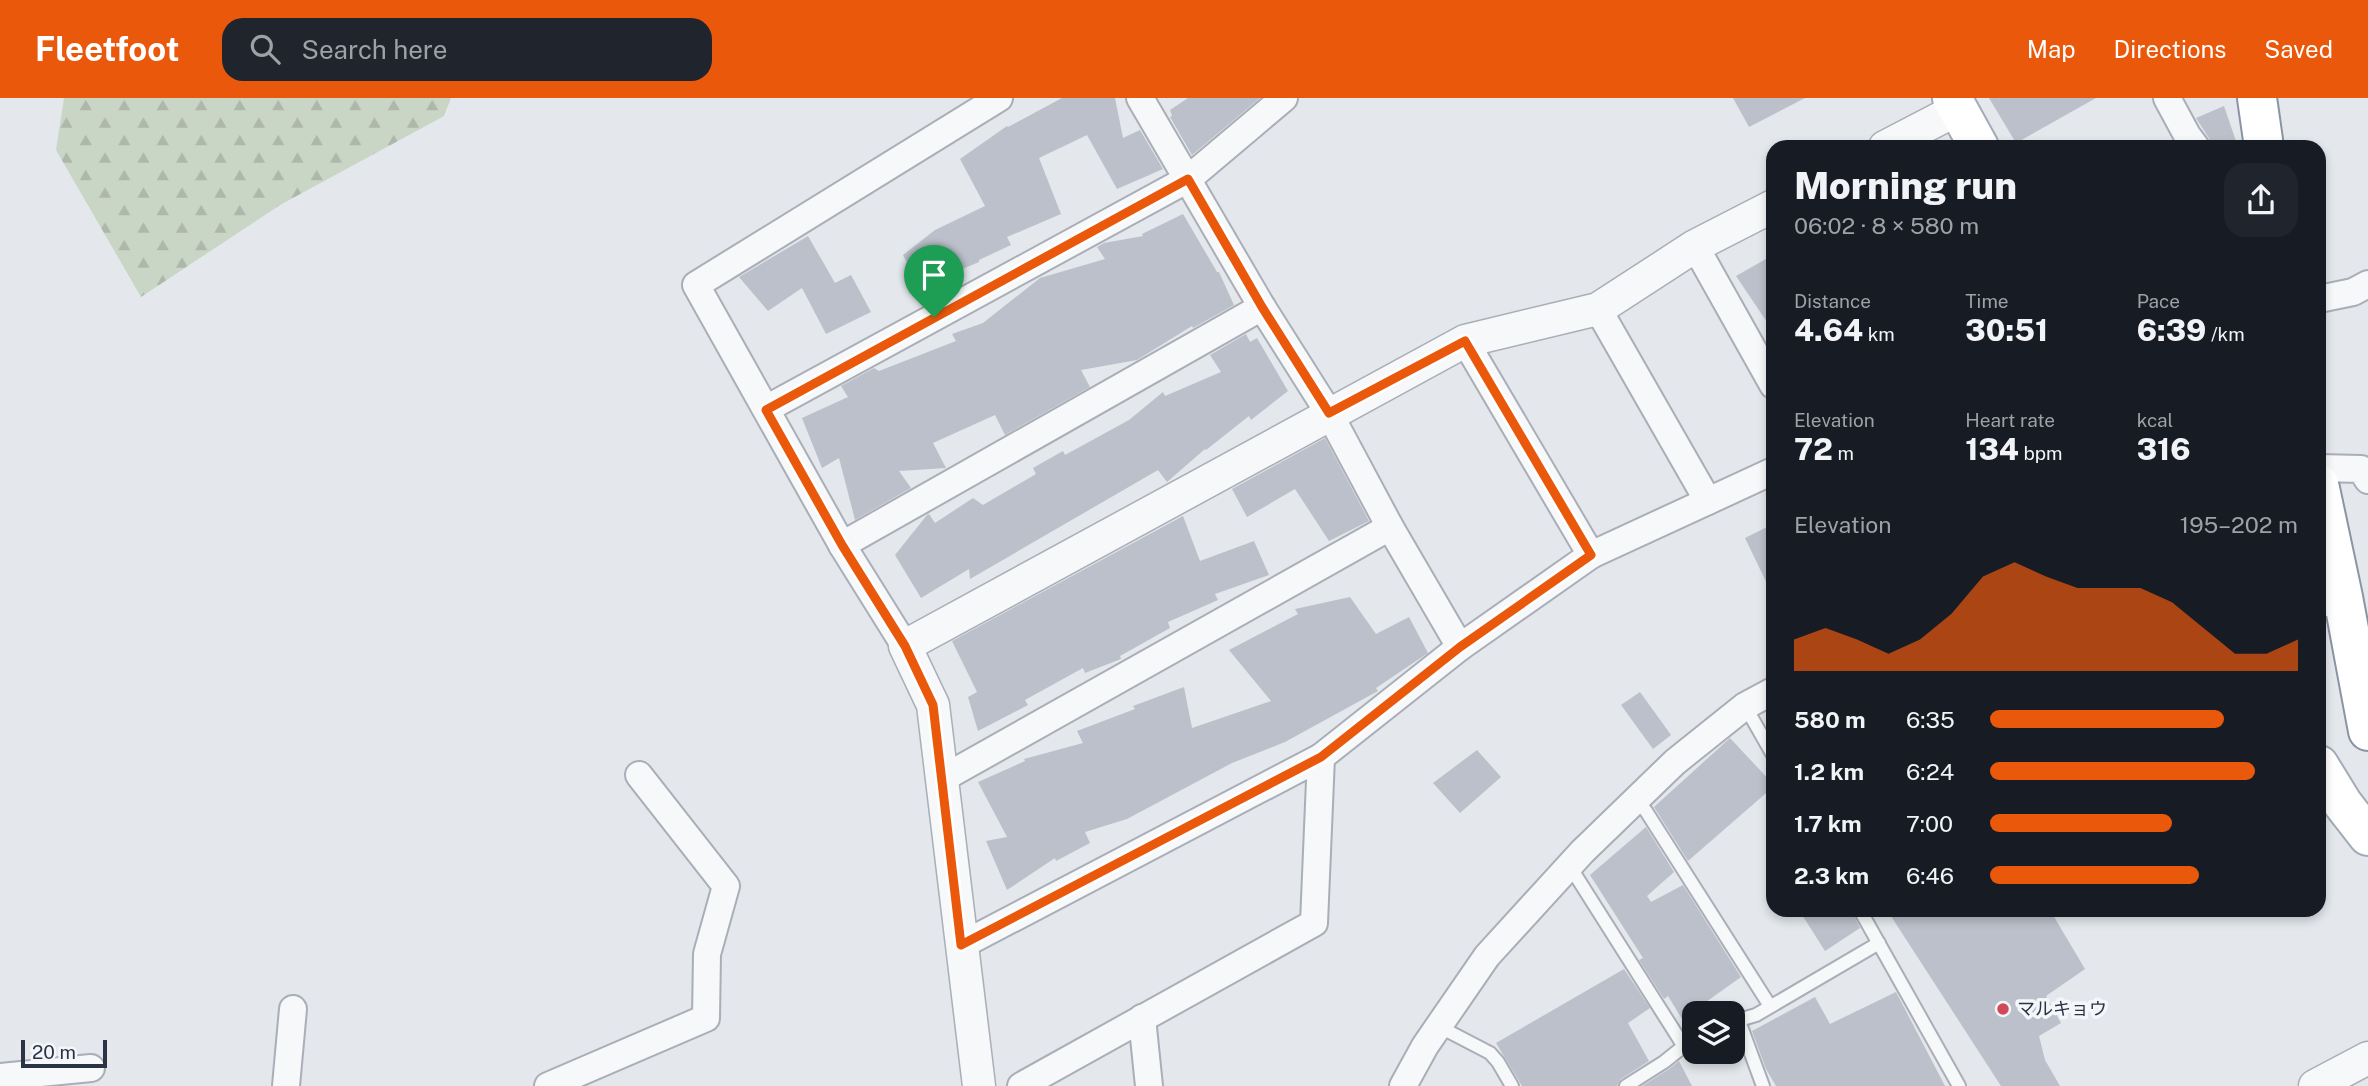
<!DOCTYPE html>
<html lang="en">
<head>
<meta charset="utf-8">
<style>
  body { margin:0; font-family:"Public Sans","Noto Sans JP",sans-serif; background:#20242c; color:#f1f3f6; height:100vh; display:flex; flex-direction:column; font-size:26px; white-space:nowrap }
  * { box-sizing:border-box; margin:0 }
  p { font-size:23px; color:#9ea1a6 }
  .icon { flex:none; width:38px; height:38px; fill:none; stroke:currentColor; stroke-width:2; stroke-linecap:round; stroke-linejoin:round }
  .map { position:relative; flex:1; overflow:hidden }
  .sheet { position:absolute; left:1766px; top:42px; width:560px; height:777px; display:flex; flex-direction:column; background:#171b24; border-radius:21px; box-shadow:0 4px 10px #0003 }
  .sheet>* { flex:none }
  .controls { position:absolute; left:1682px; top:903px; display:grid; gap:14px }
  .controls a { display:grid; place-items:center; width:63px; height:63px; border-radius:14px; background:#171b24; box-shadow:0 4px 10px #0003; font-size:35px }
  .scale { position:absolute; left:21px; bottom:18px; width:86px; box-sizing:border-box; padding-left:7px; border:4px solid #2b3445; border-top:0; font-size:19px; line-height:24px; white-space:nowrap; color:#2b3445; -webkit-text-stroke:5px #f4f6f9; paint-order:stroke }
  .pin { position:absolute; display:grid; place-items:center; width:60px; height:60px; color:#fff; margin:-72px -30px; border-radius:50% 50% 50% 0; rotate:-45deg; box-shadow:0 0 7px #0007 }
  .pin .icon { rotate:45deg }
  .round { display:grid; place-items:center; flex:none; width:74px; height:74px; border-radius:21px; background:#20242c }
  .headline { display:flex; align-items:center; justify-content:space-between; height:119px; padding:0 28px }
  h1 { font-size:38px; font-weight:800; line-height:52px }
  .metrics { display:grid; grid-template-columns:repeat(3,1fr); gap:10px; height:119px; padding:7px 28px }
  .metrics div { display:grid; align-content:center }
  .metrics b { font-size:30px; font-weight:800 }
  .metrics small { font-size:19px; font-weight:400 }
  .metrics p { font-size:19px }
  .chart { height:196px; padding:14px 28px }
  .chart p { display:flex; justify-content:space-between }
  .chart svg { width:100%; height:126px; margin-top:7px; fill:#ea580c; opacity:.7 }
  ul { padding:0 28px; list-style:none; font-size:23px }
  li { display:grid; grid-template-columns:112px 84px 1fr; align-items:center; height:52px }
  li i { height:18px; border-radius:9px; background:#ea580c }
  header { display:flex; align-items:center; gap:42px; box-sizing:border-box; height:98px; padding:0 35px; background:#ea580c; color:#fff }
  header strong { font-size:33px }
  nav { display:flex; gap:38px; margin-inline-start:auto; font-size:24px }
  .search { width:490px; height:63px; background:#20242c; display:flex; align-items:center; gap:18px; box-sizing:border-box; padding:0 24px; border-radius:21px; color:#9ea1a6; font-size:26px }
  .map>svg:first-child { display:block }
  .forest { fill:url(#forest-firs) }
  .building { fill:#bbc0ca }
  .lines { fill:none; stroke-linecap:round; stroke-linejoin:round }
  .service-casing { stroke:#a9aeb7; stroke-width:16 }
  .minor-casing { stroke:#a9aeb7; stroke-width:30 }
  .tertiary-casing { stroke:#a9aeb7; stroke-width:35 }
  .primary-casing { stroke:#a3abb8; stroke-width:42 }
  .trunk-casing { stroke:#8b94a3; stroke-width:42 }
  .service { stroke:#f7f8fa; stroke-width:12 }
  .minor { stroke:#f7f8fa; stroke-width:26 }
  .tertiary { stroke:#f7f8fa; stroke-width:32 }
  .primary { stroke:#fff; stroke-width:38 }
  .trunk { stroke:#fff; stroke-width:38 }
  .route-casing { stroke:#fff; stroke-width:14 }
  .route { stroke:#ea580c; stroke-width:9 }
  .poi-dot { fill:#d1495b; stroke:#f4f6f9; stroke-width:2.5 }
  .labels { text-anchor:middle; stroke-width:7; stroke-linejoin:round; paint-order:stroke }
  .poi-label { font-size:18px; fill:#2b3445; stroke:#f4f6f9; text-anchor:start }
</style>
</head>
<body>
<header>
<strong>Fleetfoot</strong>
<div class="search"><svg class="icon" aria-label="search" viewBox="0 0 24 24"><circle cx="10" cy="10" r="6"/><path d="M15 15l6 6"/></svg>Search here</div>
<nav><a>Map</a><a>Directions</a><a>Saved</a></nav>
</header>
<div class="map">
<svg width="2368" height="988" viewBox="0 0 2368 988">
  <defs>
    <pattern id="forest-firs" width="22" height="20" patternUnits="userSpaceOnUse" patternTransform="scale(1.75)"><rect width="22" height="20" fill="#c9d6c5"/><path d="M5 1l3.5 6h-7zM16 11l3.5 6h-7z" fill="#adb8ab"/></pattern>
  </defs>
  <rect width="100%" height="100%" fill="#e4e7ec"/>
  <!-- forest -->
  <path class="forest" d="M 64,0 L 451,0 L 444,18 L 280,107 L 141,199 L 56,52 Z"/>
  <!-- building -->
  <g class="building">
    <path d="M 1062,0 L 1115,0 L 1123,40 L 1140,32 L 1163,71 L 1117,91 L 1087,37 L 1039,60 L 1061,116 L 1007,139 L 1011,147 L 979,162 L 979,164 L 920,189 L 903,157 L 935,132 L 985,108 L 960,61 L 1007,28 L 1008,29 Z"/>
    <path d="M 1188,0 L 1260,0 L 1192,57 L 1170,19 L 1172,18 L 1170,12 Z"/>
    <path d="M 1733,0 L 1805,0 L 1749,29 Z"/>
    <path d="M 1989,0 L 2096,0 L 2016,45 Z"/>
    <path d="M 2224,8 L 2238,49 L 2211,49 L 2209,40 L 2196,20 Z"/>
    <path d="M 1183,116 L 1217,174 L 1219,174 L 1234,207 L 1193,230 L 1192,228 L 1137,262 L 1081,272 L 1090,289 L 1005,337 L 995,317 L 933,345 L 946,370 L 899,373 L 911,390 L 855,422 L 839,360 L 822,370 L 802,320 L 848,299 L 841,288 L 874,270 L 879,273 L 956,243 L 952,236 L 983,225 L 1040,180 L 1105,161 L 1097,149 L 1104,145 L 1143,138 L 1142,136 Z"/>
    <path d="M 808,138 L 835,185 L 851,177 L 871,214 L 826,236 L 802,190 L 768,213 L 739,179 Z"/>
    <path d="M 1773,157 L 1773,233 L 1736,178 Z"/>
    <path d="M 1246,236 L 1250,244 L 1257,240 L 1288,293 L 1251,322 L 1249,318 L 1206,352 L 1205,351 L 1167,384 L 1158,372 L 970,481 L 969,471 L 921,500 L 895,457 L 927,417 L 929,416 L 935,425 L 973,400 L 983,407 L 1036,376 L 1033,370 L 1063,353 L 1065,357 L 1129,322 L 1163,294 L 1165,298 L 1221,274 L 1210,257 Z"/>
    <path d="M 1325,340 L 1369,423 L 1329,443 L 1295,391 L 1247,419 L 1232,391 Z"/>
    <path d="M 1183,418 L 1200,463 L 1254,443 L 1269,477 L 1215,496 L 1218,502 L 1168,524 L 1170,530 L 1120,558 L 1121,561 L 1085,575 L 1083,570 L 1025,602 L 1028,607 L 978,633 L 968,599 L 977,594 L 952,543 Z"/>
    <path d="M 1773,426 L 1773,498 L 1745,440 Z"/>
    <path d="M 1350,499 L 1376,536 L 1409,519 L 1428,555 L 1376,590 L 1378,593 L 1285,644 L 1232,665 L 1127,721 L 1085,734 L 1090,745 L 1056,763 L 1055,760 L 1007,792 L 986,743 L 1007,739 L 978,684 L 1025,663 L 1024,661 L 1083,645 L 1077,633 L 1135,611 L 1133,608 L 1184,589 L 1192,630 L 1271,603 L 1229,552 L 1298,516 L 1295,511 Z"/>
    <path d="M 1640,594 L 1671,637 L 1653,651 L 1621,607 Z"/>
    <path d="M 1730,640 L 1773,686 L 1773,689 L 1688,763 L 1654,709 Z"/>
    <path d="M 1477,652 L 1501,679 L 1460,715 L 1433,685 Z"/>
    <path d="M 1646,729 L 1674,774 L 1647,798 L 1651,804 L 1683,787 L 1741,879 L 1682,921 L 1668,898 L 1664,901 L 1639,862 L 1643,860 L 1590,777 Z"/>
    <path d="M 1799,812 L 1851,812 L 1860,830 L 1825,853 Z"/>
    <path d="M 1887,812 L 2050,812 L 2085,871 L 2046,898 L 2061,925 L 2039,938 L 2045,962 L 2060,988 L 2001,988 Z"/>
    <path d="M 1624,871 L 1650,910 L 1628,925 L 1649,963 L 1621,981 L 1617,988 L 1522,988 L 1496,945 Z"/>
    <path d="M 1896,894 L 1945,988 L 1776,988 L 1766,971 L 1752,933 L 1815,899 L 1830,926 Z"/>
    <path d="M 1679,963 L 1692,988 L 1642,988 L 1669,971 Z"/>
  </g>
  <g class="lines">
    <defs>
      <g id="service">
        <path d="M 1745,608 L 1773,657"/>
        <path d="M 1636,702 L 1646,713 L 1770,908"/>
        <path d="M 1569,769 L 1576,778 L 1683,947"/>
        <path d="M 1860,812 L 1959,988"/>
        <path d="M 1739,923 L 1763,988"/>
        <path d="M 1732,924 L 1756,917 L 1879,845"/>
        <path d="M 1438,928 L 1490,955 L 1498,964 L 1512,988"/>
        <path d="M 1626,988 L 1664,964 L 1694,940"/>
      </g>
      <g id="minor">
        <path d="M 1140,0 L 1262,209 L 1329,315 L 1390,429 L 1460,549"/>
        <path d="M 2167,0 L 2187,37 L 2196,49"/>
        <path d="M 1695,148 L 1773,287"/>
        <path d="M 2319,201 L 2353,194 L 2368,186"/>
        <path d="M 1598,211 L 1708,403"/>
        <path d="M 1465,243 L 1591,457"/>
        <path d="M 766,311 L 1188,81 L 1284,0"/>
        <path d="M 2319,370 L 2361,371 L 2368,382"/>
        <path d="M 842,447 L 1262,209"/>
        <path d="M 2319,507 L 2343,499"/>
        <path d="M 905,548 L 842,447 L 696,187 L 999,0"/>
        <path d="M 1321,659 L 1460,549 L 1591,457 L 1773,373"/>
        <path d="M 940,682 L 1390,429"/>
        <path d="M 962,847 L 1321,659 L 1314,825 L 1021,988"/>
        <path d="M 1142,920 L 1149,988"/>
        <path d="M 0,979 L 91,970"/>
        <path d="M 286,988 L 293,911"/>
        <path d="M 548,988 L 706,920 L 707,856 L 726,788 L 639,677"/>
        <path d="M 1403,988 L 1425,948 L 1487,858 L 1582,754 L 1675,664 L 1745,608 L 1773,593"/>
      </g>
      <g id="tertiary">
        <path d="M 1885,49 L 1958,11"/>
        <path d="M 979,988 L 933,607 L 905,548 L 1465,243 L 1598,211 L 1695,148 L 1773,108"/>
        <path d="M 2315,988 L 2368,960"/>
      </g>
      <g id="primary">
        <path d="M 1952,0 L 1979,49"/>
        <path d="M 2319,667 L 2343,706 L 2368,738"/>
      </g>
      <g id="trunk">
        <path d="M 2257,0 L 2264,49"/>
        <path d="M 2319,386 L 2343,499 L 2368,633"/>
      </g>
    </defs>
    <!-- service casing -->
    <use href="#service" class="service-casing"/>
    <!-- minor casing -->
    <use href="#minor" class="minor-casing"/>
    <!-- tertiary casing -->
    <use href="#tertiary" class="tertiary-casing"/>
    <!-- primary casing -->
    <use href="#primary" class="primary-casing"/>
    <!-- trunk casing -->
    <use href="#trunk" class="trunk-casing"/>
    <!-- service -->
    <use href="#service" class="service"/>
    <!-- minor -->
    <use href="#minor" class="minor"/>
    <!-- tertiary -->
    <use href="#tertiary" class="tertiary"/>
    <!-- primary -->
    <use href="#primary" class="primary"/>
    <!-- trunk -->
    <use href="#trunk" class="trunk"/>
  </g>
  <g class="lines">
    <defs>
      <path id="route" d="M 1188,81 L 1262,209 L 1329,315 L 1465,243 L 1591,457 L 1460,549 L 1321,659 L 961,847 L 933,607 L 905,548 L 842,447 L 766,312 Z"/>
    </defs>
    <!-- route casing -->
    <use href="#route" class="route-casing"/>
    <!-- route -->
    <use href="#route" class="route"/>
  </g>
  <!-- markers -->
  <circle class="poi-dot" cx="2003" cy="911" r="7"/>
  <g class="labels">
    <!-- poi labels -->
    <g class="poi-label">
      <text x="2017" y="917">マルキョウ</text>
    </g>
  </g>
</svg>
<div class="controls">
<a><svg class="icon" aria-label="layers" viewBox="0 0 24 24"><path d="M12 4l9 5-9 5-9-5zM3 14l9 5 9-5"/></svg></a>
</div>
<div class="scale">20 m</div>
<div class="pin" style="left:934px;top:219px;background:#1e9e55"><svg class="icon" aria-label="arrive" viewBox="0 0 24 24"><path d="M6 21V4h12l-3 4 3 4H6"/></svg></div>
<section class="sheet">
<div class="headline"><div><h1>Morning run</h1><p>06:02 · 8 × 580 m</p></div><a class="round"><svg class="icon" aria-label="share" viewBox="0 0 24 24"><path d="M12 15V3M7 8l5-5 5 5M5 13v7h14v-7"/></svg></a></div>
<div class="metrics">
<div><p>Distance</p><b>4.64<small> km</small></b></div>
<div><p>Time</p><b>30:51</b></div>
<div><p>Pace</p><b>6:39<small> /km</small></b></div>
</div>
<div class="metrics">
<div><p>Elevation</p><b>72<small> m</small></b></div>
<div><p>Heart rate</p><b>134<small> bpm</small></b></div>
<div><p>kcal</p><b>316</b></div>
</div>
<div class="chart"><p><span>Elevation</span>195–202 m</p>
<svg viewBox="0 0 160 44" preserveAspectRatio="none"><path d="M0 44V33L10 29L20 33L30 38L40 33L50 24L60 11L70 6L80 11L90 15L100 15L110 15L120 20L130 29L140 38L150 38L160 33V44z"/></svg>
</div>
<ul>
<li><b>580 m</b>6:35<i style="width:76%"></i></li>
<li><b>1.2 km</b>6:24<i style="width:86%"></i></li>
<li><b>1.7 km</b>7:00<i style="width:59%"></i></li>
<li><b>2.3 km</b>6:46<i style="width:68%"></i></li>
</ul>
</section>
</div>
</body>
</html>
